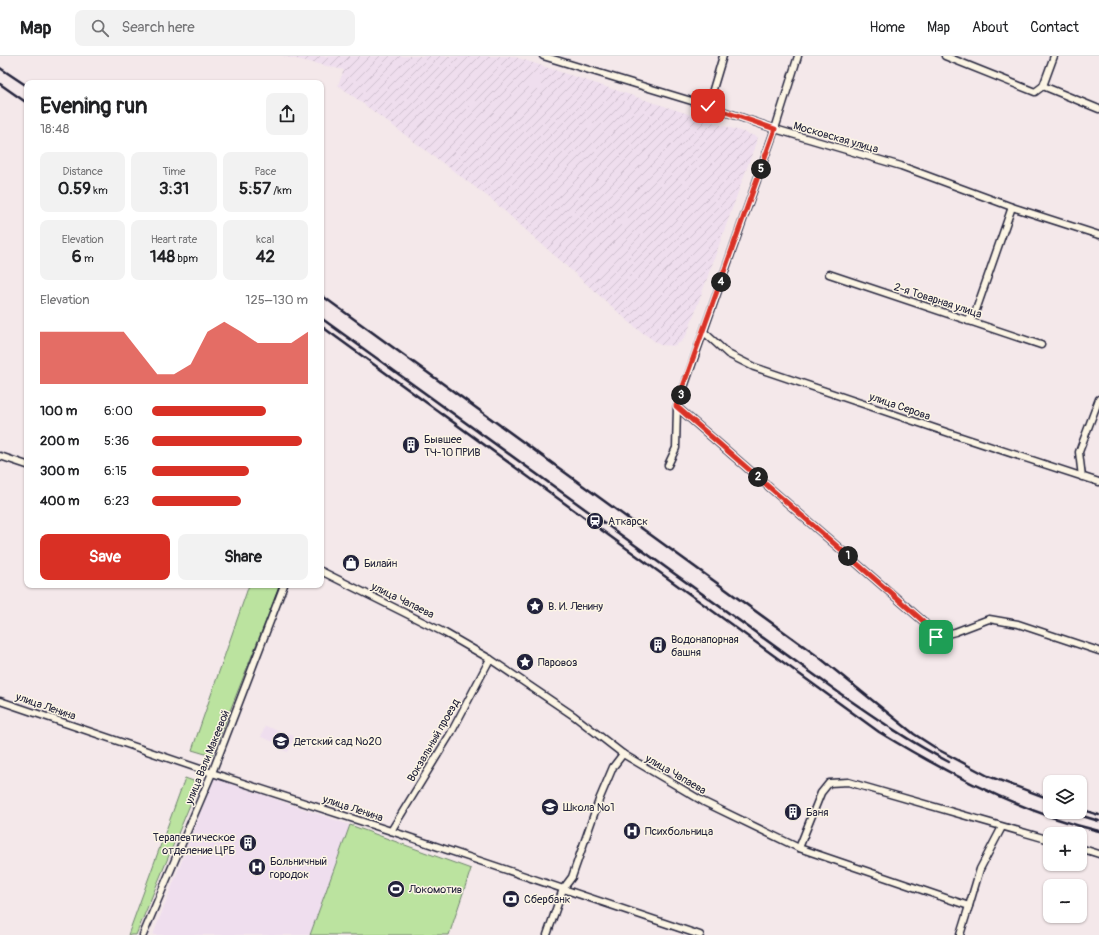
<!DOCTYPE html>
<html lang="en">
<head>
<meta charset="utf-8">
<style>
  body { margin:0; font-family:Pangolin,sans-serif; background:#f2f2f2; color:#202124; height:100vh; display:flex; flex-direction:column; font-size:15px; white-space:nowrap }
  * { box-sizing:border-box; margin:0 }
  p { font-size:13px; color:#757577 }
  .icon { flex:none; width:22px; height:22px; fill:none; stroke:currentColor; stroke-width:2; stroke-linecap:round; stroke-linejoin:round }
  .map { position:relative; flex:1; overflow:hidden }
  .details { position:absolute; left:24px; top:24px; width:300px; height:508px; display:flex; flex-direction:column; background:#fff; border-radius:8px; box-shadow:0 1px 3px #0004 }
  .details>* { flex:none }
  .buttons { position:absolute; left:1043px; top:719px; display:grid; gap:8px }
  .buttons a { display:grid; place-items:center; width:44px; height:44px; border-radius:8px; background:#fff; box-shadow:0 1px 3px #0004; font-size:20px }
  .pin { position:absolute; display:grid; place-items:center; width:34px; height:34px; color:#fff; margin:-17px; border-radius:8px; box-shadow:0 2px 6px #0006 }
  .km { position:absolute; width:20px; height:20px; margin:-10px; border-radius:50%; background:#222; color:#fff; font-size:11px; line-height:20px; text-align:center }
  .round { display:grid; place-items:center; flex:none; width:42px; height:42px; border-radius:8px; background:#f2f2f2 }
  .summary { display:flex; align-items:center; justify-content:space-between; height:68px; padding:0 16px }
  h1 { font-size:22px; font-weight:800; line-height:30px }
  .figures { display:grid; grid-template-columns:repeat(3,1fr); gap:6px; height:68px; padding:4px 16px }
  .figures div { display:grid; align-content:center; border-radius:8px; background:#f2f2f2; text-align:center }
  .figures b { font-size:17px; font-weight:800 }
  .figures small { font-size:11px; font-weight:400 }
  .figures p { font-size:11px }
  .chart { height:112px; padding:8px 16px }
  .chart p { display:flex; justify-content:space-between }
  .chart svg { width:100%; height:72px; margin-top:4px; fill:#d93025; opacity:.7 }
  .button { display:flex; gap:8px; margin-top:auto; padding:8px 16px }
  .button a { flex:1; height:46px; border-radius:8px; background:#d93025; color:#fff; font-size:16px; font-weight:800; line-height:46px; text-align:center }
  .button a+a { background:#f2f2f2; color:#202124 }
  ul { padding:0 16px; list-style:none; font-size:13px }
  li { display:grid; grid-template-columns:64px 48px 1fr; align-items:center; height:30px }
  li i { height:10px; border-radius:5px; background:#d93025 }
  header { display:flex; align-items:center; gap:24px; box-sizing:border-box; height:56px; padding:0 20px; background:#fff; border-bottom:1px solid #e0e0e0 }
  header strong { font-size:19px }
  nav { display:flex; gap:22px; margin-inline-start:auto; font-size:14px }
  .search { width:280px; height:36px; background:#f2f2f2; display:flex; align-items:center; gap:10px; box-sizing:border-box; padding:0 14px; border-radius:8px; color:#757577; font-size:15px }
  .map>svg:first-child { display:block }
  .built { fill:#efdeee }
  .industrial { fill:url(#industrial-furrows) }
  .park { fill:#bbe39f; stroke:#6e826d }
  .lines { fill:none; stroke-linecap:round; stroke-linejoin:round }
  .street-casing { stroke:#22223b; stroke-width:9 }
  .street { stroke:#fcf5e5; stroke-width:6 }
  .rail { stroke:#22223b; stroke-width:2.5 }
  .route-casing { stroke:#fff; stroke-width:8 }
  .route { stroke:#d93025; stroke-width:5 }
  .labels { text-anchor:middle; stroke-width:3; stroke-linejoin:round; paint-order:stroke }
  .street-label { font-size:11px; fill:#22223b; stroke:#fcf5e5 }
  .poi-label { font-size:11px; fill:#22223b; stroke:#fcf5e5; text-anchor:start }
</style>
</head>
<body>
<header>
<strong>Map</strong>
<div class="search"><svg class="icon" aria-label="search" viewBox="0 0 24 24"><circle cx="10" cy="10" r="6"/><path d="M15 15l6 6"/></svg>Search here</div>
<nav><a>Home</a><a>Map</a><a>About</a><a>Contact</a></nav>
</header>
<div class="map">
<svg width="1099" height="879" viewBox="0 0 1099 879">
  <defs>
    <pattern id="industrial-furrows" width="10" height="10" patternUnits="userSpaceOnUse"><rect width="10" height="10" fill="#efdeee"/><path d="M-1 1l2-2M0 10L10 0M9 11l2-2" fill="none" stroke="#cdbecd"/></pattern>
  </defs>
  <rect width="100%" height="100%" fill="#f4e8ea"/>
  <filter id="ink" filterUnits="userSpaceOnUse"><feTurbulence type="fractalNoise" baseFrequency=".025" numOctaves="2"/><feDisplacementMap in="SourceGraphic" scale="8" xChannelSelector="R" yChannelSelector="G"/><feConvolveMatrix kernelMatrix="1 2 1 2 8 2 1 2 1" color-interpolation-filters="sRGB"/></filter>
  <g filter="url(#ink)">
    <!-- built -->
    <g class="built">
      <path d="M 265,670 L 294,680 L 288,696 L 277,692 L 279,688 L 261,681 Z"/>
      <path d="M 214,722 L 350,769 L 310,879 L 153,879 Z"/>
    </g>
    <!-- industrial -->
    <path class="industrial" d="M 283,0 L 512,0 L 758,81 L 687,278 L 681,286 L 673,290 L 660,289 L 636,272 L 491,143 L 338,29 L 344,14 Z"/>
    <!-- park -->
    <g class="park">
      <path d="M 249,529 L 280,529 L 212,700 L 192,694 Z"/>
      <path d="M 185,722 L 199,727 L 136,879 L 128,879 Z"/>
      <path d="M 350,769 L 471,813 L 449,879 L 310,879 Z"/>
    </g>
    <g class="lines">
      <defs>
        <g id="street">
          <path d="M 543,0 L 708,50 L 775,73 L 901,110 L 1012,151 L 1099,179"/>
          <path d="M 945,0 L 1035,36 L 1043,30 L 1099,53"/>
          <path d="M 1043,30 L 1054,0"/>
          <path d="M 708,50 L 723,0"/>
          <path d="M 829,218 L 1041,289"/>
          <path d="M 968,265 L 975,257 L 1012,151"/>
          <path d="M 704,276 L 728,298 L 754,311 L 949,377 L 1099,426"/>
          <path d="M 677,351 L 923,565 L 936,581 L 955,576 L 989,563 L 1018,568 L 1099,595"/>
          <path d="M 0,400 L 27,409"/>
          <path d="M 668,409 L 676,392 L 677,351 L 775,73 L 798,0"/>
          <path d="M 1082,421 L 1079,396 L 1099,343"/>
          <path d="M 321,515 L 445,577 L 490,603 L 574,660 L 623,698 L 704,746 L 799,792 L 969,850 L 980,813 L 1002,771"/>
          <path d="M 0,645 L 212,717 L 391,775 L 700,879"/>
          <path d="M 391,775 L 451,677 L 490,603"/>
          <path d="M 799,792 L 821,737 L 829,727 L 848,726 L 1050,784"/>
          <path d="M 1080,792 L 1099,798"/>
          <path d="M 143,879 L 212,717 L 284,529"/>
          <path d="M 547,879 L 563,833 L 572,821 L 599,744 L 613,711 L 623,698"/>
          <path d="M 960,879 L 969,850"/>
        </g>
      </defs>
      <!-- street casing -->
      <use href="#street" class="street-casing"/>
      <!-- street -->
      <use href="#street" class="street"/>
      <!-- rail -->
      <g class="rail">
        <path d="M 0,12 L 27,30"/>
        <path d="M 0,28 L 27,47"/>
        <path d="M 321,239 L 820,602 L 914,678 L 939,694 L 988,720 L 1050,743"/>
        <path d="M 321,262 L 838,636 C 874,661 910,686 949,706"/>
        <path d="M 321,270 L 879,676 C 946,717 1022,757 1099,775"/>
        <path d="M 1080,753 L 1099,759"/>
        <path d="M 1069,756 L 1099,765"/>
      </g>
    </g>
  </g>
  <g class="lines" filter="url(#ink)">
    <defs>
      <path id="route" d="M 708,50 L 775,73 L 676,350 L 923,565 L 936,581"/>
    </defs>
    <!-- route casing -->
    <use href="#route" class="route-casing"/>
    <!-- route -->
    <use href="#route" class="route"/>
  </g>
  <!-- icons -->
  <defs>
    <symbol id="building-disc" viewBox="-11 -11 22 22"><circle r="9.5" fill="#22223b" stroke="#fcf5e5"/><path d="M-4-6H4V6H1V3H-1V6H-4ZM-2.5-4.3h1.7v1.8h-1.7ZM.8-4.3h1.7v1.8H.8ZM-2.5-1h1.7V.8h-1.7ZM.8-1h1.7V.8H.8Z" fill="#fff"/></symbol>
    <symbol id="station-disc" viewBox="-11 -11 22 22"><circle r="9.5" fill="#22223b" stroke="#fcf5e5"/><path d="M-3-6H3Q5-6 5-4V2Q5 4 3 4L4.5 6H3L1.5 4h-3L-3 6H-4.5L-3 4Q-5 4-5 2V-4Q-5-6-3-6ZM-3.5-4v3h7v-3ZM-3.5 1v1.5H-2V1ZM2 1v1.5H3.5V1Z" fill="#fff"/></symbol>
    <symbol id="shop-disc" viewBox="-11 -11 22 22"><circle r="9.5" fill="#22223b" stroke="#fcf5e5"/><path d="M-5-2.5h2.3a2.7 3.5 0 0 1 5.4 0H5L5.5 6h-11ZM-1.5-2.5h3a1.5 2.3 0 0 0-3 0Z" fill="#fff"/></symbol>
    <symbol id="sight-disc" viewBox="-11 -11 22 22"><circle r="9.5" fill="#22223b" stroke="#fcf5e5"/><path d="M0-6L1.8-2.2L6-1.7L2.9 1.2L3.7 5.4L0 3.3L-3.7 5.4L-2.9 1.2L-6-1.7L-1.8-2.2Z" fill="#fff"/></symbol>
    <symbol id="school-disc" viewBox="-11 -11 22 22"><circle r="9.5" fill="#22223b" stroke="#fcf5e5"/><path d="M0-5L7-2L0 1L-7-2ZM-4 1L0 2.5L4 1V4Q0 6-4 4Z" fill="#fff"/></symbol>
    <symbol id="hospital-disc" viewBox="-11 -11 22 22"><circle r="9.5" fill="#22223b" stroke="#fcf5e5"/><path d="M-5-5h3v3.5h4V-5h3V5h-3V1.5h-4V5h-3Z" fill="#fff"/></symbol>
    <symbol id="stadium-disc" viewBox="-11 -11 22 22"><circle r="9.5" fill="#22223b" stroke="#fcf5e5"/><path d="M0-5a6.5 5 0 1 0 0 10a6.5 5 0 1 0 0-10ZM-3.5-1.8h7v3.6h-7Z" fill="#fff"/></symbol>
    <symbol id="bank-disc" viewBox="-11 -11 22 22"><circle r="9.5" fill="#22223b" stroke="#fcf5e5"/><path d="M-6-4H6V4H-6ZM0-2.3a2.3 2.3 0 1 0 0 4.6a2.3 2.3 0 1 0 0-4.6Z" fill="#fff"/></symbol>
  </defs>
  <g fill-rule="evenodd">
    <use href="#building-disc" x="401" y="379" width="20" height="20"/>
    <use href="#station-disc" x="585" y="455" width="20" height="20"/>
    <use href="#shop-disc" x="341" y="497" width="20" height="20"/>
    <use href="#sight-disc" x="525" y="540" width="20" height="20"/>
    <use href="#building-disc" x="648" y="579" width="20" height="20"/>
    <use href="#sight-disc" x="515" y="596" width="20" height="20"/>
    <use href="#school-disc" x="271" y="675" width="20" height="20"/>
    <use href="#school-disc" x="540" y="741" width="20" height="20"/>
    <use href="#building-disc" x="783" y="746" width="20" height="20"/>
    <use href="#hospital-disc" x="622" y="765" width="20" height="20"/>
    <use href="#building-disc" x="238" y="777" width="20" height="20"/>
    <use href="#hospital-disc" x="247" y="801" width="20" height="20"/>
    <use href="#stadium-disc" x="386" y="823" width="20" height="20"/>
    <use href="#bank-disc" x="501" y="833" width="20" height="20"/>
  </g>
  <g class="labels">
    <!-- street labels -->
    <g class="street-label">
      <text transform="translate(836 81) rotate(16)" y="4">Московская улица</text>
      <text transform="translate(938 244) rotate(18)" y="4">2-я Товарная улица</text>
      <text transform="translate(900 350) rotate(19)" y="4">улица Серова</text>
      <text transform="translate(403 544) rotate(26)" y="4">улица Чапаева</text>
      <text transform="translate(46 650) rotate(19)" y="4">улица Ленина</text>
      <text transform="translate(433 684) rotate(-60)" y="4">Вокзальный проезд</text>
      <text transform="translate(207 701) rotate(-68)" y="4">улица Вали Макеевой</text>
      <text transform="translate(676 718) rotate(30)" y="4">улица Чапаева</text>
      <text transform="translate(353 752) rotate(18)" y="4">улица Ленина</text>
    </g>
    <!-- poi labels -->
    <g class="poi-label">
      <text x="424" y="387">Бывшее<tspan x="424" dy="13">ТЧ-10 ПРИВ</tspan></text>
      <text x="608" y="469">Аткарск</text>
      <text x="364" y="511">Билайн</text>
      <text x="548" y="554">В. И. Ленину</text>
      <text x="671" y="587">Водонапорная<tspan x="671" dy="13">башня</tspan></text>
      <text x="538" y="610">Паровоз</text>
      <text x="294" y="689">Детский сад №20</text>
      <text x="563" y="755">Школа №1</text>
      <text x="806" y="760">Баня</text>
      <text x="645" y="779">Психбольница</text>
      <text x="235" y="785" text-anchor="end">Терапевтическое<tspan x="235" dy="13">отделение ЦРБ</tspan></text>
      <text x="270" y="809">Больничный<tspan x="270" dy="13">городок</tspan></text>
      <text x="409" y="837">Локомотив</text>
      <text x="524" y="847">Сбербанк</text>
    </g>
  </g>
</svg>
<div class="buttons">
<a><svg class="icon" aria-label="layers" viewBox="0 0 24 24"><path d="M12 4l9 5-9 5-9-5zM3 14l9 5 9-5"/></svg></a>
<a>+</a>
<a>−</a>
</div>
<div class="pin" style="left:936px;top:581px;background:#1e9e55"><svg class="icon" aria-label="arrive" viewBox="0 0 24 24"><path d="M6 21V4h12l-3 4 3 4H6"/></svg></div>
<div class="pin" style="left:708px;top:50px;background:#d93025"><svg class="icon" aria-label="check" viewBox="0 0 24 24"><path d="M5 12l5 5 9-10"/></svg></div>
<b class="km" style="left:848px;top:500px">1</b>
<b class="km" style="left:758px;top:421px">2</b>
<b class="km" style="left:681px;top:339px">3</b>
<b class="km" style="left:721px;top:226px">4</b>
<b class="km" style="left:761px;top:113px">5</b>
<section class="details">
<div class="summary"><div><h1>Evening run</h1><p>18:48</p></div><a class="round"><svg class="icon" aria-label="share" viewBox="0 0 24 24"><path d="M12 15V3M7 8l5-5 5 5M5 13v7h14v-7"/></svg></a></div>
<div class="figures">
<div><p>Distance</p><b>0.59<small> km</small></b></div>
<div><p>Time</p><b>3:31</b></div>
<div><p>Pace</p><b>5:57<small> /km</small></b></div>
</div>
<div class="figures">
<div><p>Elevation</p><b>6<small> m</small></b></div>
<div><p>Heart rate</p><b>148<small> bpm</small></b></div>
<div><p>kcal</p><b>42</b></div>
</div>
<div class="chart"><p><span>Elevation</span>125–130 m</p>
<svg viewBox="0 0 160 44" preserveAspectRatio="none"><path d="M0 44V12L10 12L20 12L30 12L40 12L50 12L60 25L70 38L80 38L90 32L100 12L110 6L120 12L130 19L140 19L150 19L160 12V44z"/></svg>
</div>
<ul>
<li><b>100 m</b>6:00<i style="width:73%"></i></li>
<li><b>200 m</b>5:36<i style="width:96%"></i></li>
<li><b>300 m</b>6:15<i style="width:62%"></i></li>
<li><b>400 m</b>6:23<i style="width:57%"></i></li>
</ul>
<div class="button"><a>Save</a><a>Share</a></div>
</section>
</div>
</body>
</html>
